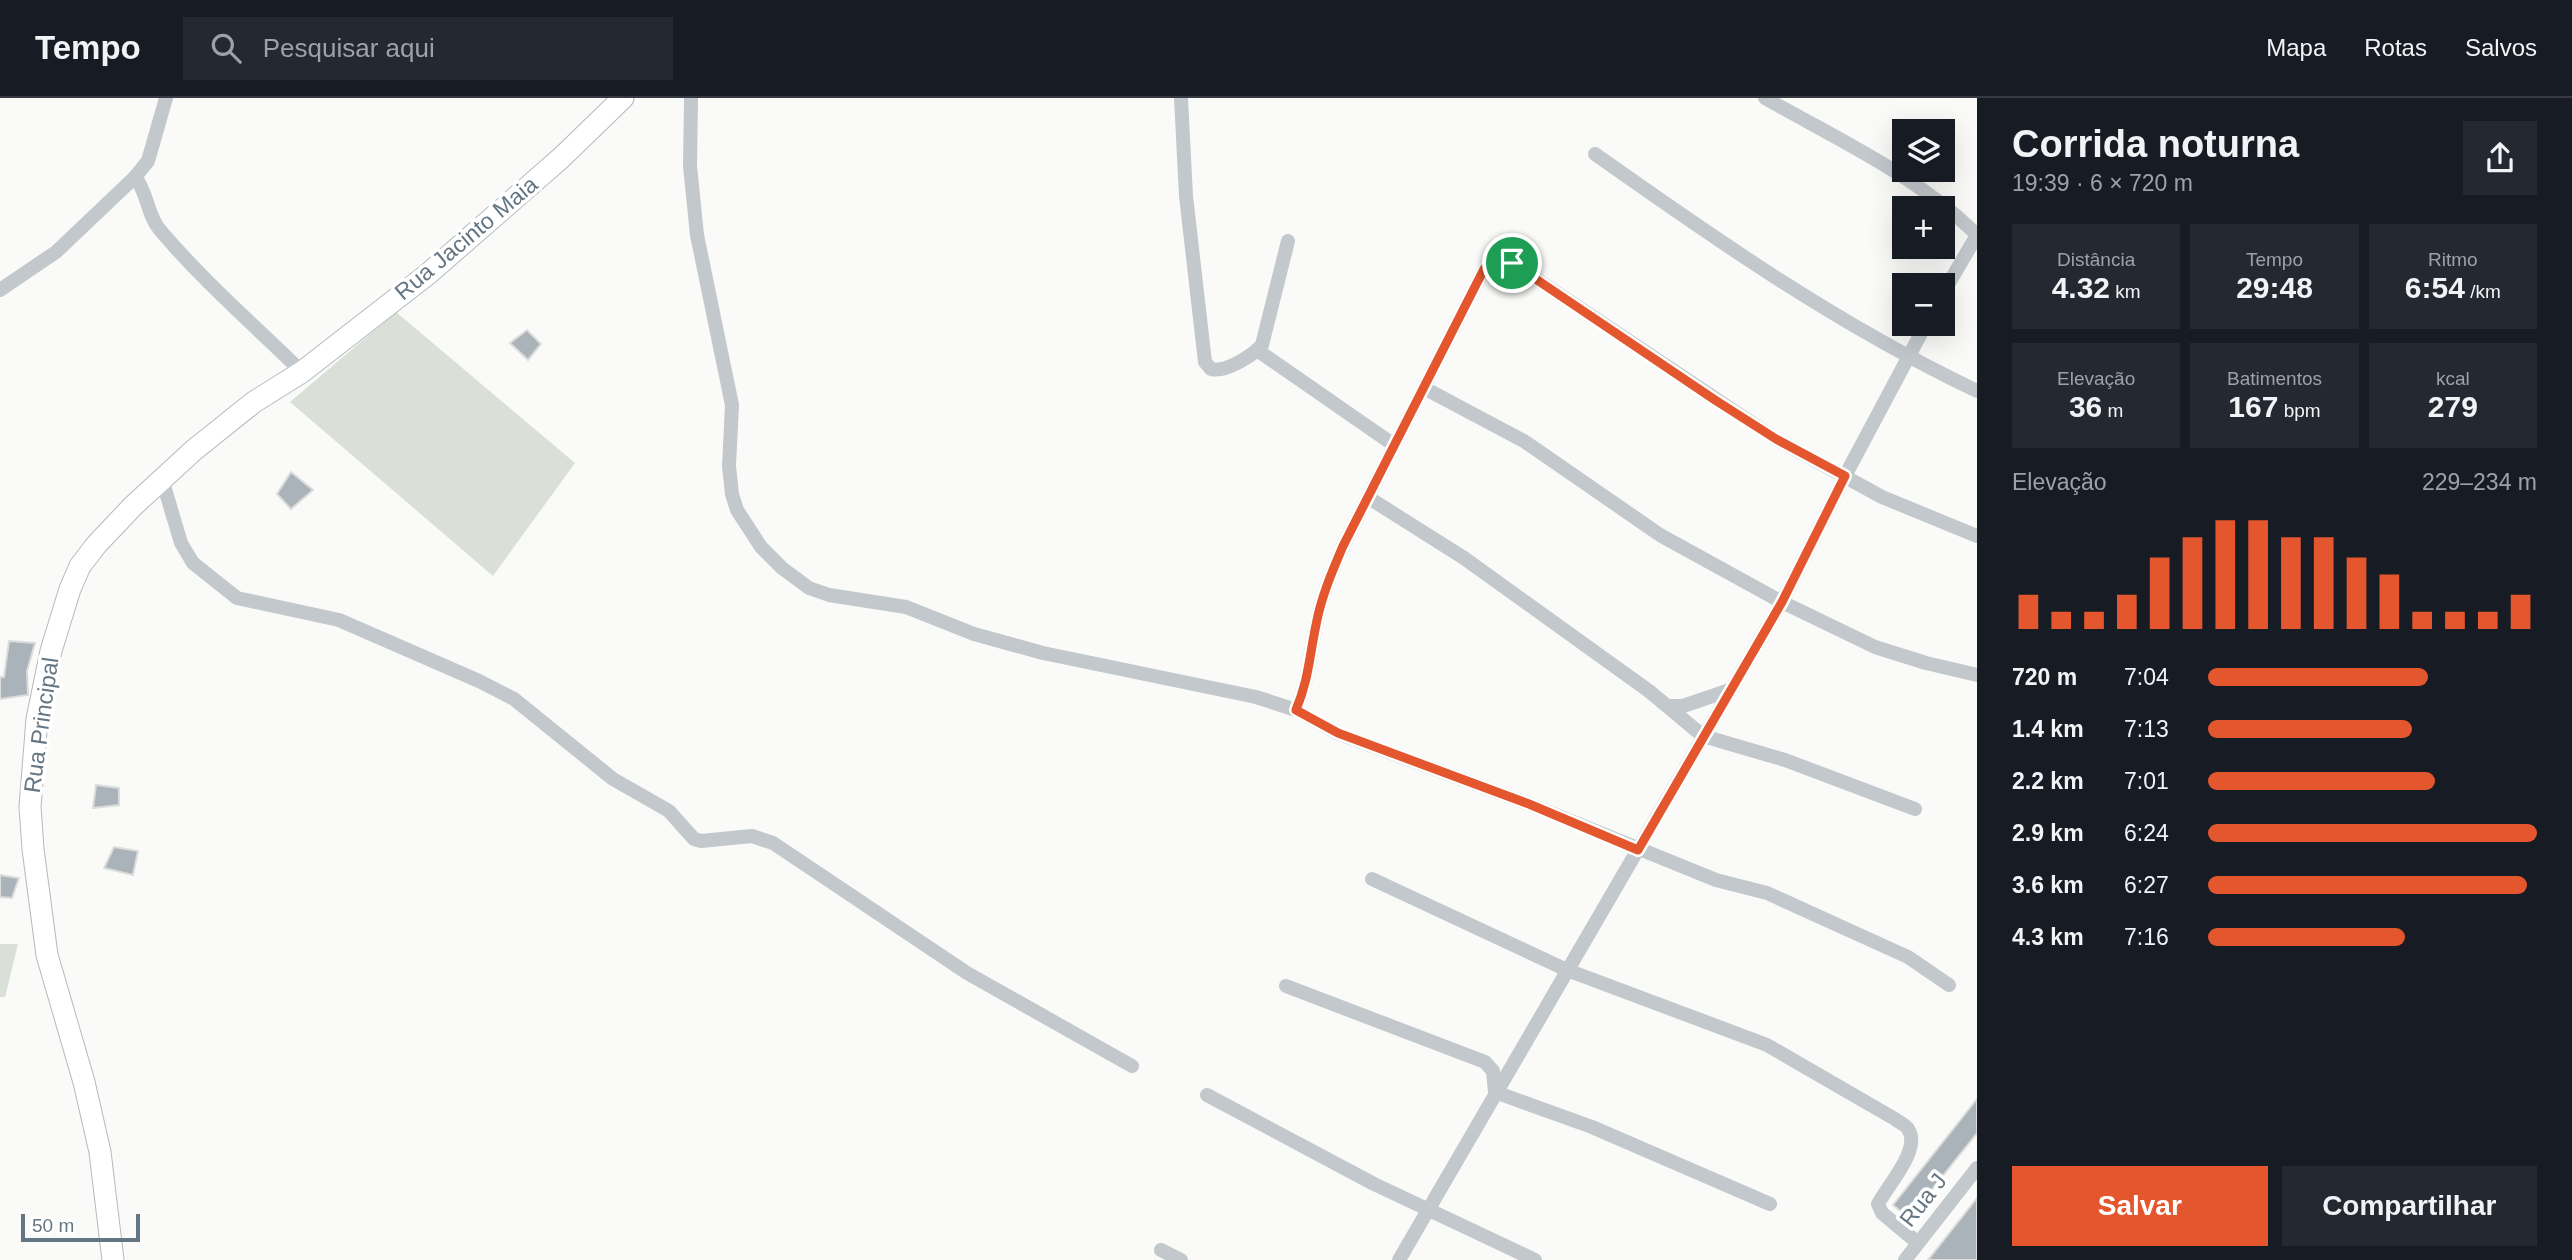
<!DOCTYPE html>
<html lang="pt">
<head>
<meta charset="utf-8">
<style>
  body { margin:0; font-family:Arial,sans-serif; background:#242831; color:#f1f3f6; height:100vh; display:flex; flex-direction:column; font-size:26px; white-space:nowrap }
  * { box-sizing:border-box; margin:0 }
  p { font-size:23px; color:#9ea1a6 }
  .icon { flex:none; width:38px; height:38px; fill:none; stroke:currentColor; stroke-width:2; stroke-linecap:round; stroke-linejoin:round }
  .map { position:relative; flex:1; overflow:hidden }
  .side { display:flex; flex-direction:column; background:#171b24; width:595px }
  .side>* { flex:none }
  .controls { position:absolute; left:1892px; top:21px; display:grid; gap:14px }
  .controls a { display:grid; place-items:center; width:63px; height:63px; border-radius:0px; background:#171b24; box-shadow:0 7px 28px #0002; font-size:35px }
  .scale { position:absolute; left:21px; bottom:18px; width:119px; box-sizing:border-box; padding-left:7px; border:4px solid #657683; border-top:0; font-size:19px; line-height:24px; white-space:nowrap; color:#657683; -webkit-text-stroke:5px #fff; paint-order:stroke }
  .pin { position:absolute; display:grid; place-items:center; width:60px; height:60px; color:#fff; margin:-30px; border:4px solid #fff; border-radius:50%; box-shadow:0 2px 7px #0007 }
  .round { display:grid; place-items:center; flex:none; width:74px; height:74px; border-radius:0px; background:#242831 }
  .overview { display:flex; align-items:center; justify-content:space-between; height:119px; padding:0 35px }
  h1 { font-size:38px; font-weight:800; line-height:52px }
  .metrics { display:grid; grid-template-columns:repeat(3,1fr); gap:10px; height:119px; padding:7px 35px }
  .metrics div { display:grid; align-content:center; border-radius:0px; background:#242831; text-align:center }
  .metrics b { font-size:30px; font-weight:800 }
  .metrics small { font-size:19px; font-weight:400 }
  .metrics p { font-size:19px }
  .chart { height:196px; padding:14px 35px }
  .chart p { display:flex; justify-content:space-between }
  .chart svg { width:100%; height:126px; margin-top:7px; stroke:#e4572e; stroke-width:6 }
  .cta { display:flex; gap:14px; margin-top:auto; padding:14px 35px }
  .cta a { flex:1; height:80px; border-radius:0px; background:#e4572e; color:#fff; font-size:28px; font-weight:800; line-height:80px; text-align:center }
  .cta a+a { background:#242831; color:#f1f3f6 }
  ul { padding:0 35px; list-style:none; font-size:23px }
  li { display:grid; grid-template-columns:112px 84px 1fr; align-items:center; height:52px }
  li i { height:18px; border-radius:9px; background:#e4572e }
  header { display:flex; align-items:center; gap:42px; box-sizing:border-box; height:98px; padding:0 35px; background:#171b24; border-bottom:2px solid #363941 }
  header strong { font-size:33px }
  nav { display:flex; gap:38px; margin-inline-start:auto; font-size:24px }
  .search { width:490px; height:63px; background:#242831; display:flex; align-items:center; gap:18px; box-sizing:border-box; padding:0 24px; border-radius:0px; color:#9ea1a6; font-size:26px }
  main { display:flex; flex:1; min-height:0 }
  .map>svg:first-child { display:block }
  .green { fill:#dadfd7 }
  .building { fill:#aab3b9; stroke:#dcdcda; stroke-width:2 }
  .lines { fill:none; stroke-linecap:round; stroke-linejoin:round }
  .secondary-casing { stroke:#b3babf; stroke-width:23 }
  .street { stroke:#c3c8cc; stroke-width:14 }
  .secondary { stroke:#fff; stroke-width:21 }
  .route-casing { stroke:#fff; stroke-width:14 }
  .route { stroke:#e4572e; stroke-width:9 }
  .labels { text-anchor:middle; stroke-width:7; stroke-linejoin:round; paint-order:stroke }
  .street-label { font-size:23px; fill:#657683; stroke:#fff }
</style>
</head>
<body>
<header>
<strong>Tempo</strong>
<div class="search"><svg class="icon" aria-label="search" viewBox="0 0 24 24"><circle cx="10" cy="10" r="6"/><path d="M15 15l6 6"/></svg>Pesquisar aqui</div>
<nav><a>Mapa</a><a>Rotas</a><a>Salvos</a></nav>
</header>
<main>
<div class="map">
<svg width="1977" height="1162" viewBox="0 0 1977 1162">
  <rect width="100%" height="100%" fill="#fafaf8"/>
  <!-- green -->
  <g class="green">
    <path d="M 396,214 L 575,365 L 493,478 L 290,304 Z"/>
    <path d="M 0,846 L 18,846 L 5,899 L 0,899 Z"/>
  </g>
  <!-- building -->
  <g class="building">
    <path d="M 527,232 L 541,246 L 528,262 L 510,245 Z"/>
    <path d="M 291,374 L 313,392 L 291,411 L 277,396 Z"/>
    <path d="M 9,543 L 35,545 L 27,573 L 28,597 L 0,601 L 0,579 L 4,579 Z"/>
    <path d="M 96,687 L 119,690 L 119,707 L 93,710 Z"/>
    <path d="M 114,749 L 138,753 L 133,777 L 104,770 Z"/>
    <path d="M 0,777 L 19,780 L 12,800 L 0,799 Z"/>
    <path d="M 1977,1001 L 1977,1035 L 1909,1120 L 1893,1107 Z"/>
    <path d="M 1977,1100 L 1977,1162 L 1928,1162 L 1962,1119 Z"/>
  </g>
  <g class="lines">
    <defs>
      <path id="secondary" d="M 113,1162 L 100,1054 L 84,984 L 47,857 L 33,751 L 30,709 L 37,621 L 51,553 L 70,491 L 80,468 L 97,446 L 133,408 L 194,352 L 254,304 L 302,274 L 428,176 L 561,60 L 623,0"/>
    </defs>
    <!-- secondary casing -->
    <use href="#secondary" class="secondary-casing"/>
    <!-- street -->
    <g class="street">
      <path d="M 691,0 L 690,68 L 697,137 L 732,307 L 729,368 L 732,396 L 737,412 L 761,449 L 782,470 L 809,490 L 829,497 L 906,509 L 974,536 L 1043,555 L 1256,599 L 1296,612 L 1337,635 L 1529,706 L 1716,782 L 1767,795 L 1908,859 L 1949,887"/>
      <path d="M 1181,0 L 1186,98 L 1205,264 L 1211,271 C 1225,275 1252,258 1262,247 L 1288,143"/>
      <path d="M 1765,0 C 1837,41 1918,78 1977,137"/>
      <path d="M 1595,56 C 1718,143 1840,228 1977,293"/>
      <path d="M 135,79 C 148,95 147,117 160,132 C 203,183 254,227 302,274"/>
      <path d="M 0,192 L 56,154 L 135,79 L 148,63 L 166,0"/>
      <path d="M 1942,197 L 1977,137"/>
      <path d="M 1257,252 L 1394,347"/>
      <path d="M 1424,290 L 1524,343 L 1660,437 L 1782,504 L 1875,549 L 1926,565 L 1977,577"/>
      <path d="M 162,381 L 181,445 L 193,465 L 237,500 L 339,522 L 479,583 L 514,601 L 613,681 L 669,713 L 694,741 L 701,743 L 752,738 L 773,745 L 967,875 L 1132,968"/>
      <path d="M 1369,400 L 1464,460 L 1649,593 L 1703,638 L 1785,662 L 1915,711"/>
      <path d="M 1668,608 L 1683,608 L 1730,592"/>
      <path d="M 1296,612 C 1309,580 1309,560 1316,527 C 1321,499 1332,474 1343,448 L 1484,171 L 1498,159 L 1512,165 L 1776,341 L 1882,399 L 1977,438"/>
      <path d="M 1372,781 L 1567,872 L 1767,947 L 1895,1021 C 1898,1024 1906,1027 1908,1031 C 1922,1051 1887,1088 1878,1106 L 1882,1115 L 1918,1145"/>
      <path d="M 1286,888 L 1485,964 L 1493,973 L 1495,994 L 1592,1029 L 1770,1106"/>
      <path d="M 1207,997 L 1374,1086 L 1535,1162"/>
      <path d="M 1161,1152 L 1181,1162"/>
      <path d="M 1399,1162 L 1782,504 L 1845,378 L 1926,226"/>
      <path d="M 1905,1162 L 1977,1070"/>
    </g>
    <!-- secondary -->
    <use href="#secondary" class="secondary"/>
  </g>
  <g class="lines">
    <defs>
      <path id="route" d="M 1498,159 L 1512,165 L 1715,302 L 1776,341 L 1845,378 L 1782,504 L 1638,752 L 1529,706 L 1338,635 L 1296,612 C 1309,580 1309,560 1316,527 C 1321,499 1332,474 1343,448 L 1484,171 Z"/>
    </defs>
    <!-- route casing -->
    <use href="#route" class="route-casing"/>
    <!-- route -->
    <use href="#route" class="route"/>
  </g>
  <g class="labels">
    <!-- street labels -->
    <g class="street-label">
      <text transform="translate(466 140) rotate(-40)" y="8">Rua Jacinto Maia</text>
      <text transform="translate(41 627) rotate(-82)" y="8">Rua Principal</text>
      <text transform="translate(1923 1102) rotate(-52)" y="8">Rua J</text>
    </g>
  </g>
</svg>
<div class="controls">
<a><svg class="icon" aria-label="layers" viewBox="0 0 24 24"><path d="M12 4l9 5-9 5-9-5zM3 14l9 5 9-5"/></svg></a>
<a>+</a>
<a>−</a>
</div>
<div class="scale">50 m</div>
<div class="pin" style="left:1512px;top:165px;background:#1e9e55"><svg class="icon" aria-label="arrive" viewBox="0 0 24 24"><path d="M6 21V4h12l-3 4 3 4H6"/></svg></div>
</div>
<section class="side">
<div class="overview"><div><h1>Corrida noturna</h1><p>19:39 · 6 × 720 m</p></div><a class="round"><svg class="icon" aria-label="share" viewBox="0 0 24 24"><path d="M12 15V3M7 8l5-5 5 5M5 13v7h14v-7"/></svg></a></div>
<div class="metrics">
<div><p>Distância</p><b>4.32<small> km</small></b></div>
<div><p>Tempo</p><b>29:48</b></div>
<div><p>Ritmo</p><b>6:54<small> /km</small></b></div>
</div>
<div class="metrics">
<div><p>Elevação</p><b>36<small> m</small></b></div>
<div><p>Batimentos</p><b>167<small> bpm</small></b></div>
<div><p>kcal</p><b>279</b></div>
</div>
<div class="chart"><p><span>Elevação</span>229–234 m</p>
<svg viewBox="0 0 160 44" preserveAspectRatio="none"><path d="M5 44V32M15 44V38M25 44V38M35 44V32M45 44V19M55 44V12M65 44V6M75 44V6M85 44V12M95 44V12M105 44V19M115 44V25M125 44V38M135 44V38M145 44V38M155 44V32"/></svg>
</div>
<ul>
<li><b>720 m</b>7:04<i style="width:67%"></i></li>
<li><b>1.4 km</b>7:13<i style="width:62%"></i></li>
<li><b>2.2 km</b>7:01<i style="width:69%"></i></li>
<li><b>2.9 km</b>6:24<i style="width:100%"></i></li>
<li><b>3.6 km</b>6:27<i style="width:97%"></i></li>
<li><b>4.3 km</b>7:16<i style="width:60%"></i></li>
</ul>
<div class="cta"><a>Salvar</a><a>Compartilhar</a></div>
</section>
</main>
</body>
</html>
